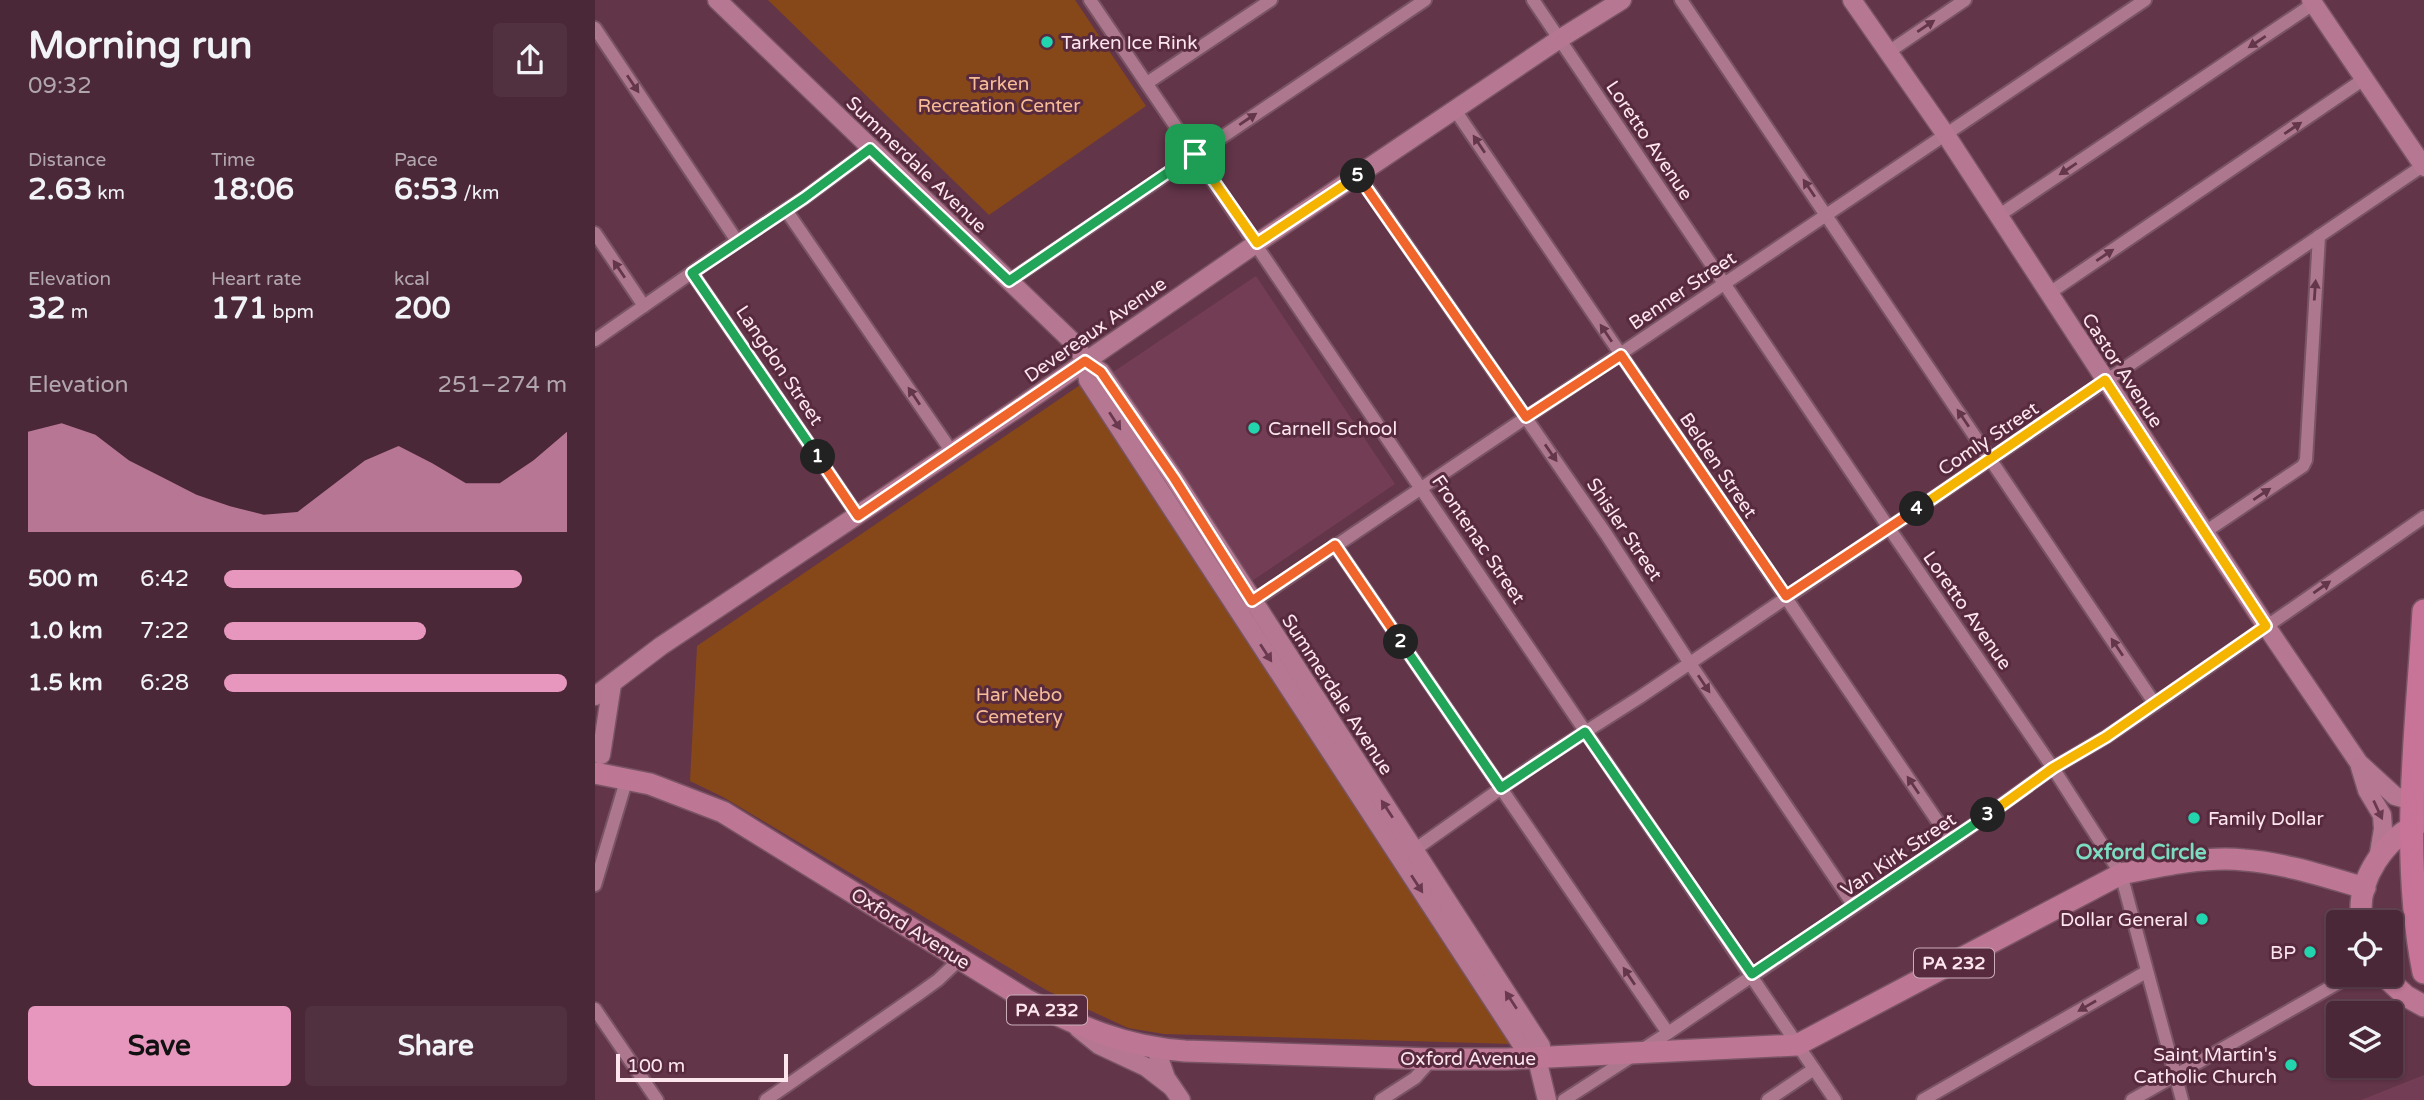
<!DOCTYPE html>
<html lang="en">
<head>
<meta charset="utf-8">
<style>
  body { margin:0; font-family:"Varela Round",sans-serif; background:#51303f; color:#f1f3f6; height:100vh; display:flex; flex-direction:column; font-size:26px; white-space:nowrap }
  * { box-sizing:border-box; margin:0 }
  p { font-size:23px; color:#b2a6ad }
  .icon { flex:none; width:38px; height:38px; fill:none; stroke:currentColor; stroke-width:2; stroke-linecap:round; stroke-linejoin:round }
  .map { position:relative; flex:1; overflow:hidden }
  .sheet { display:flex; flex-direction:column; background:#4a2837; width:595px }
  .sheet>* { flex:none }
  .tools { position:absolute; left:1731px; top:910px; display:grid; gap:14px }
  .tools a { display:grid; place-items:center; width:77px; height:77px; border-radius:7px; background:#4a2837; box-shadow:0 2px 5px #0004,0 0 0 2px #614452; font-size:35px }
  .scale { position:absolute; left:21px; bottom:18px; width:172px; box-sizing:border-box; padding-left:7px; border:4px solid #fde5ee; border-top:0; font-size:19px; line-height:24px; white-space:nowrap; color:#fde5ee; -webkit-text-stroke:5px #572a3e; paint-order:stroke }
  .pin { position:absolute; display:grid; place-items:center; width:60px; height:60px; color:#fff; margin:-30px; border-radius:14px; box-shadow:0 4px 10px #0006 }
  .km { position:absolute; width:35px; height:35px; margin:-18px; border-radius:50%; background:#222; color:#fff; font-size:19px; line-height:35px; text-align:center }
  .round { display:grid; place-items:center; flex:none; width:74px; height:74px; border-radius:7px; background:#51303f }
  .summary { display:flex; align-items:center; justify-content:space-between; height:119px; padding:0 28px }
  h1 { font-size:38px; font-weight:800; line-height:52px }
  .figures { display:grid; grid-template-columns:repeat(3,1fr); gap:10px; height:119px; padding:7px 28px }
  .figures div { display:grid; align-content:center }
  .figures b { font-size:30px; font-weight:800 }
  .figures small { font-size:19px; font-weight:400 }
  .figures p { font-size:19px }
  .chart { height:196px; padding:14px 28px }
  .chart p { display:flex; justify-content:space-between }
  .chart svg { width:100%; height:126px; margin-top:7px; fill:#e797bd; opacity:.7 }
  .button { display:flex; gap:14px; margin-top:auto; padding:14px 28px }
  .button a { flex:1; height:80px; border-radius:7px; background:#e797bd; color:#111; font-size:28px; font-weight:800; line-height:80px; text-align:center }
  .button a+a { background:#51303f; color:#f1f3f6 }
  ul { padding:0 28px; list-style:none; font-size:23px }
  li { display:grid; grid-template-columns:112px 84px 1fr; align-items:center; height:52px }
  li i { height:18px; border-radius:9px; background:#e797bd }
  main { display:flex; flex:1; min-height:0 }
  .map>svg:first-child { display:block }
  .built { fill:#733d55 }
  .green { fill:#864819 }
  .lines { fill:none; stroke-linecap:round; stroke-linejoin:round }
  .street-casing { stroke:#795464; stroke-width:16 }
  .secondary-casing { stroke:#795464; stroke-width:21 }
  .primary-casing { stroke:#795464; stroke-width:24 }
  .highway-casing { stroke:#795464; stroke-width:26 }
  .street { stroke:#ad788e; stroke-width:12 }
  .secondary { stroke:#b57791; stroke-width:18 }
  .primary { stroke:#bd7694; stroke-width:21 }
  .highway { stroke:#c77498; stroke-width:23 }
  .oneway { fill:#64364a }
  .oneway2 { fill:#6a394f }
  .split-1-casing { stroke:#fff; stroke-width:14 }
  .split-2-casing { stroke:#fff; stroke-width:14 }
  .split-3-casing { stroke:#fff; stroke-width:14 }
  .split-4-casing { stroke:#fff; stroke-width:14 }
  .split-5-casing { stroke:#fff; stroke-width:14 }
  .split-6-casing { stroke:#fff; stroke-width:14 }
  .split-1 { stroke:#22a559; stroke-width:9 }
  .split-2 { stroke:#f0652b; stroke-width:9 }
  .split-3 { stroke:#22a559; stroke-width:9 }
  .split-4 { stroke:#f5b400; stroke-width:9 }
  .split-5 { stroke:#f0652b; stroke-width:9 }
  .split-6 { stroke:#f5b400; stroke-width:9 }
  .poi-dot { fill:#23d5af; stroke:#572a3e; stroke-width:2.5 }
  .labels { text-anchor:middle; stroke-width:6; stroke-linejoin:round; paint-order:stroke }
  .shield { fill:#572a3e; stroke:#cbadb9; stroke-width:2 }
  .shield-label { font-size:18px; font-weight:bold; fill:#fde5ee }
  .poi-label { font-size:19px; fill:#fde5ee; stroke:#572a3e; text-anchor:start }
  .park-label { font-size:19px; fill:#f6bc97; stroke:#572a3e }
  .street-label { font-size:19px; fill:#fde5ee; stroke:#572a3e }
  .neighbourhood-label { font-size:21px; font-weight:bold; fill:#7cdcc1; stroke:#572a3e }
</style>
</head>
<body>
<main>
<section class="sheet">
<div class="summary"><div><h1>Morning run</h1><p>09:32</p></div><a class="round"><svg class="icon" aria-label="share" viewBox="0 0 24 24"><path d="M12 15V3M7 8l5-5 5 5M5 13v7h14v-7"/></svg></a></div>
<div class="figures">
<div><p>Distance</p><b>2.63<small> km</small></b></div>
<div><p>Time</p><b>18:06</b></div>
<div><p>Pace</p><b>6:53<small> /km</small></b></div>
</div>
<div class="figures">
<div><p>Elevation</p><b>32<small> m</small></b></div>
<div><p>Heart rate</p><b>171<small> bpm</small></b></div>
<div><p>kcal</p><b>200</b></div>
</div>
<div class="chart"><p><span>Elevation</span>251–274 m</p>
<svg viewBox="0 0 160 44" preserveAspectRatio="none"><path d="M0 44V9L10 6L20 10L30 19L40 25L50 31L60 35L70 38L80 37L90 28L100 19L110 14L120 20L130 27L140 27L150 19L160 9V44z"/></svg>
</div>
<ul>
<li><b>500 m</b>6:42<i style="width:87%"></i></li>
<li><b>1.0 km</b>7:22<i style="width:59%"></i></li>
<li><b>1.5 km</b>6:28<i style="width:100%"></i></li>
</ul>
<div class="button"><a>Save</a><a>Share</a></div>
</section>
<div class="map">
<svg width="1829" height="1100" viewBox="0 0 1829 1100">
  <rect width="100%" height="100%" fill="#633549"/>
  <!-- built -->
  <g class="built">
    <path d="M 661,276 L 800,484 L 657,581 L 518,372 Z"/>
    <path d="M 1829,1075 L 1829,1100 L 1766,1100 Z"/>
  </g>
  <!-- green -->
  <g class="green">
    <path d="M 173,0 L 480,0 L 551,106 L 394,215 Z"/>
    <path d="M 488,383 L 917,1044 L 569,1034 L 533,1028 L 453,991 L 128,797 L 95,781 L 102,646 Z"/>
  </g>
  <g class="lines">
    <defs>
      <g id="street">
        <path d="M 495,0 L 1240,1100"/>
        <path d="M 938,0 L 1294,528 L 1458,768 L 1526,874 L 1587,1100"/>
        <path d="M 1086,0 L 1560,704"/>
        <path d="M 0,28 L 142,241"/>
        <path d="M 1292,53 L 1370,0"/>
        <path d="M 552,83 L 676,0"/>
        <path d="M 860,110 L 1356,841"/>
        <path d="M 764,176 L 1011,534 L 1094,662 L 1259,906"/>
        <path d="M 191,210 L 357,452"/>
        <path d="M 1403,216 L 1718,4"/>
        <path d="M 0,233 L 49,306"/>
        <path d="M 97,273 L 263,516"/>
        <path d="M 414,281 L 830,0"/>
        <path d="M 1453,294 L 1769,79"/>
        <path d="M 0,340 L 142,241 L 209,198 L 275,149"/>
        <path d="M 1610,532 L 1708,466 L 1711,460 L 1724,236"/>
        <path d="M 740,545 L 1073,1033"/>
        <path d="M 653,605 L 1550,0"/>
        <path d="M 815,853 L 943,762 L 1045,697 L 1829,165"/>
        <path d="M 0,885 L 32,778"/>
        <path d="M 0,1009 L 62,1100"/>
        <path d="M 171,1100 L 325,993 L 343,980 L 365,959"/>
        <path d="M 786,1100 L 820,1078 L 837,1059"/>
        <path d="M 969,1100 L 1073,1033 L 1356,841 L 1458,768 L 1511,737 L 1560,704 L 1829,517"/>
        <path d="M 1173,1100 L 1219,1069"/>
        <path d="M 1328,1100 L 1551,972"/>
        <path d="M 1537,1100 L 1757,975"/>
      </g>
      <g id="secondary">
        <path d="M 122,0 L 481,345 L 490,361 L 493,380 L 927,1045 L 942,1059"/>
        <path d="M 1257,0 L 1351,135 L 1671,626 L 1764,763 L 1800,796 L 1829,804"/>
        <path d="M 1716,0 L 1829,167"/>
        <path d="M 490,361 L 506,372 L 579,478 L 946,1046 L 942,1059 L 952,1100"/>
        <path d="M 0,696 L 66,646 L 423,408 L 662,243 L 963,40 L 1027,0"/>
        <path d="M 6,755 L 17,684"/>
        <path d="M 1765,767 L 1772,790 L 1787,815 L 1788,829 L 1783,859"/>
        <path d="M 483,1028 L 504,1045 L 551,1067 L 577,1087"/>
        <path d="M 561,1049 L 571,1078 L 586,1100"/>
      </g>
      <g id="primary">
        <path d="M 0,773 L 55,784 L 128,812 L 430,999 C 483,1026 529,1047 590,1051 L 837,1059 L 912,1059 L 1202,1045 L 1526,874 C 1565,866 1609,856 1649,860 C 1690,863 1731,877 1770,888"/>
        <path d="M 1767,922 C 1760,880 1791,836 1829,821"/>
        <path d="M 1788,975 L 1811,996 L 1829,1006"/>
      </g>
      <path id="highway" d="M 1829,611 C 1822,730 1805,853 1829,972"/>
    </defs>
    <!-- street casing -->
    <use href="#street" class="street-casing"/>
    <!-- secondary casing -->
    <use href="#secondary" class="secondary-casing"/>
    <!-- primary casing -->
    <use href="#primary" class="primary-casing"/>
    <!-- highway casing -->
    <use href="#highway" class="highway-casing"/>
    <!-- street -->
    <use href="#street" class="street"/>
    <!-- secondary -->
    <use href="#secondary" class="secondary"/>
    <!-- primary -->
    <use href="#primary" class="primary"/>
    <!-- highway -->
    <use href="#highway" class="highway"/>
  </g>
  <!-- one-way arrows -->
  <defs><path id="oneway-solid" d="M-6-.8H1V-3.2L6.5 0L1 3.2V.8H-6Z" transform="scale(1.75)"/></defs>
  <g class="oneway">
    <use href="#oneway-solid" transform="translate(1331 26) rotate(-34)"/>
    <use href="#oneway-solid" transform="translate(1662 42) rotate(146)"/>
    <use href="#oneway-solid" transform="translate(38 84) rotate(56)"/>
    <use href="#oneway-solid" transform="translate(653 119) rotate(-34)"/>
    <use href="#oneway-solid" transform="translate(1698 128) rotate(-34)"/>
    <use href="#oneway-solid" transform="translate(884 144) rotate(-124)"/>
    <use href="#oneway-solid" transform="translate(1473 169) rotate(146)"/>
    <use href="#oneway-solid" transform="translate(1214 188) rotate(-124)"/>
    <use href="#oneway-solid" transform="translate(1510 255) rotate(-34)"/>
    <use href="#oneway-solid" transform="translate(24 269) rotate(-124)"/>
    <use href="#oneway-solid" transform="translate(1720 290) rotate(-86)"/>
    <use href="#oneway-solid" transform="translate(1011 333) rotate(-124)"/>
    <use href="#oneway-solid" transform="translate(319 396) rotate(-124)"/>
    <use href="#oneway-solid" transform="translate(1368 418) rotate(-124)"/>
    <use href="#oneway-solid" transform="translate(956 453) rotate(55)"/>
    <use href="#oneway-solid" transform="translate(1667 494) rotate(-34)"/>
    <use href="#oneway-solid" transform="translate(1727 587) rotate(-35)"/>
    <use href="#oneway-solid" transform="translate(1522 647) rotate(-124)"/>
    <use href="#oneway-solid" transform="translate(1109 684) rotate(56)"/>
    <use href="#oneway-solid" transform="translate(1318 785) rotate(-124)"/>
    <use href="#oneway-solid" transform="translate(1034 976) rotate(-124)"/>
    <use href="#oneway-solid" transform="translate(1492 1006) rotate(150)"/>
  </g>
  <g class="oneway2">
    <use href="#oneway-solid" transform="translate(520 421) rotate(57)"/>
    <use href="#oneway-solid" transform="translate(671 653) rotate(57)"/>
    <use href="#oneway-solid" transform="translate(792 809) rotate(-123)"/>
    <use href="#oneway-solid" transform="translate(1783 810) rotate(65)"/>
    <use href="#oneway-solid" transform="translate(822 884) rotate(57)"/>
    <use href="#oneway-solid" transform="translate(916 1000) rotate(-123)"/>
  </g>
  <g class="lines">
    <defs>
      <path id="split-1" d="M 223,457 L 97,273 L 209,198 L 275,149 L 414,281 L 600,154"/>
      <path id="split-2" d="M 223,457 L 263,516 L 490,361 L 506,372 L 579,478 L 657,601 L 740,545 L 806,642"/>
      <path id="split-3" d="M 806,642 L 906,788 L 990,732 L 1157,974 L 1393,815"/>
      <path id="split-4" d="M 1322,509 L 1510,380 L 1671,626 L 1511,737 L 1458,768 L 1393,815"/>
      <path id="split-5" d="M 763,176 L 931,417 L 1026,355 L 1191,596 L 1322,509"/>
      <path id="split-6" d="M 600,154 L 662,243 L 763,176"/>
    </defs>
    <!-- split-1 casing -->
    <use href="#split-1" class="split-1-casing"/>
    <!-- split-2 casing -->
    <use href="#split-2" class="split-2-casing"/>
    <!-- split-3 casing -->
    <use href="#split-3" class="split-3-casing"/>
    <!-- split-4 casing -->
    <use href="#split-4" class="split-4-casing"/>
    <!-- split-5 casing -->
    <use href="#split-5" class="split-5-casing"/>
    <!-- split-6 casing -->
    <use href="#split-6" class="split-6-casing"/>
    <!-- split-1 -->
    <use href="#split-1" class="split-1"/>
    <!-- split-2 -->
    <use href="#split-2" class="split-2"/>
    <!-- split-3 -->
    <use href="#split-3" class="split-3"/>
    <!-- split-4 -->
    <use href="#split-4" class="split-4"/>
    <!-- split-5 -->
    <use href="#split-5" class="split-5"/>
    <!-- split-6 -->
    <use href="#split-6" class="split-6"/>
  </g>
  <!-- markers -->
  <g class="poi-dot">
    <circle cx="452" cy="42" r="7"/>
    <circle cx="659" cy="428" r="7"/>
    <circle cx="1599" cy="818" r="7"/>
    <circle cx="1607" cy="919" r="7"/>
    <circle cx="1715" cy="952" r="7"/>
    <circle cx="1696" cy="1065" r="7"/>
  </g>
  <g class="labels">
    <!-- shield labels -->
    <g class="shield">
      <rect x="1319" y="948.5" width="80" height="29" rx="5"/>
      <rect x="412" y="995.5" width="80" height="29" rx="5"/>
    </g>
    <g class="shield-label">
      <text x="1359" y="969">PA 232</text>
      <text x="452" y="1016">PA 232</text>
    </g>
    <!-- poi labels -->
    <g class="poi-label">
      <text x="466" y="49">Tarken Ice Rink</text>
      <text x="673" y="435">Carnell School</text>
      <text x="1613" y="825">Family Dollar</text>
      <text x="1593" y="926" text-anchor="end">Dollar General</text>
      <text x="1701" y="959" text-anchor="end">BP</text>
      <text x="1682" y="1061" text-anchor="end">Saint Martin's<tspan x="1682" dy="22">Catholic Church</tspan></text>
    </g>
    <!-- park labels -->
    <g class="park-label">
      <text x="404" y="90">Tarken<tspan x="404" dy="22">Recreation Center</tspan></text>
      <text x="424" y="701">Har Nebo<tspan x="424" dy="22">Cemetery</tspan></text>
    </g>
    <!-- street labels -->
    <g class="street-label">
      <text transform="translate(1055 140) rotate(56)" y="7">Loretto Avenue</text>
      <text transform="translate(322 164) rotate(44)" y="7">Summerdale Avenue</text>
      <text transform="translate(1087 290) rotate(-34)" y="7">Benner Street</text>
      <text transform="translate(500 329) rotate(-35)" y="7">Devereaux Avenue</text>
      <text transform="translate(185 365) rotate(56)" y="7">Langdon Street</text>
      <text transform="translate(1528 370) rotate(57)" y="7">Castor Avenue</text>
      <text transform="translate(1393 438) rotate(-34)" y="7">Comly Street</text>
      <text transform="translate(1124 465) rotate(56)" y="7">Belden Street</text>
      <text transform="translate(1030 529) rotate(56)" y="7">Shisler Street</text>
      <text transform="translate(884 539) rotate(56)" y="7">Frontenac Street</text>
      <text transform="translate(1373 610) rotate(55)" y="7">Loretto Avenue</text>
      <text transform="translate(743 694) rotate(57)" y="7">Summerdale Avenue</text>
      <text transform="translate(1303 854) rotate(-34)" y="7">Van Kirk Street</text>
      <text transform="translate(316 928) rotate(32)" y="7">Oxford Avenue</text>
      <text x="873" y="1065">Oxford Avenue</text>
    </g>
    <!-- neighbourhood labels -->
    <g class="neighbourhood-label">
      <text x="1546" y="859">Oxford Circle</text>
    </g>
  </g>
</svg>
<div class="tools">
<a><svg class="icon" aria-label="locate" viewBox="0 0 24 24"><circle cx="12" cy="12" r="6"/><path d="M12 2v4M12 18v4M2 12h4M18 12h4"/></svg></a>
<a><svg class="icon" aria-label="layers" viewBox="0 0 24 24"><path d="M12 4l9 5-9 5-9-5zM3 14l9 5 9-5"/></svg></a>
</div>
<div class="scale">100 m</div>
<div class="pin" style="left:600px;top:154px;background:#1e9e55"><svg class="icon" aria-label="arrive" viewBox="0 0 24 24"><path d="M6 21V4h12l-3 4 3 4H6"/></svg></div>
<b class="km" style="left:223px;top:457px">1</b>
<b class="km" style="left:806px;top:642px">2</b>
<b class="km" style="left:1393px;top:815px">3</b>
<b class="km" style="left:1322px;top:509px">4</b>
<b class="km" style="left:763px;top:176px">5</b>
</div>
</main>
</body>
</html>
